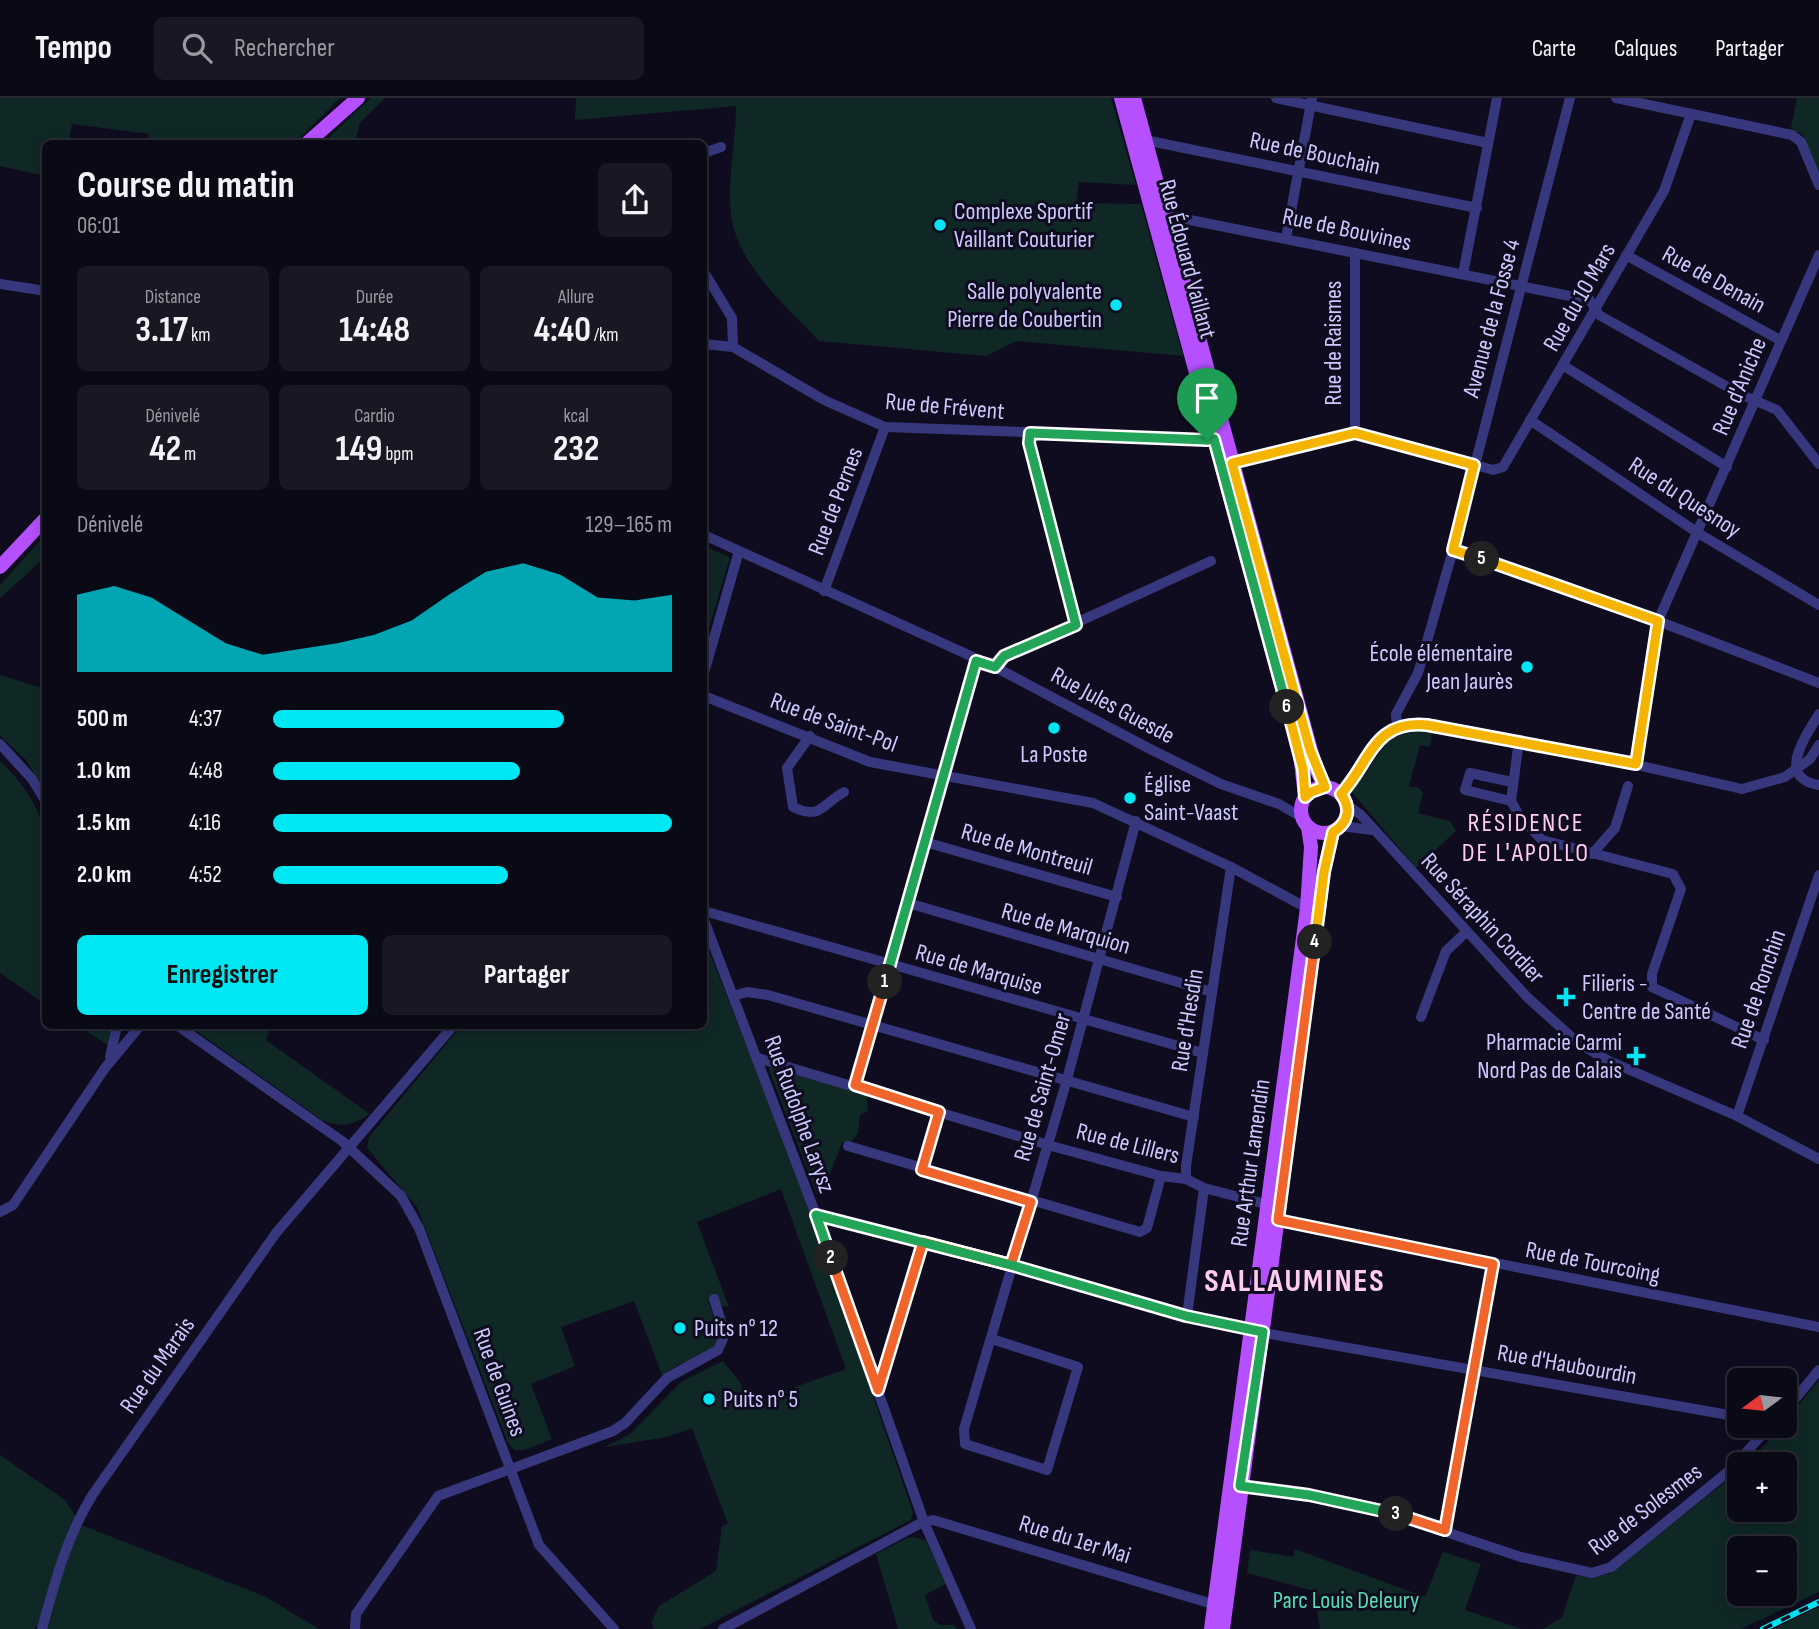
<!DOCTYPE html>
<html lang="fr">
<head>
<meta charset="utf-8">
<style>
  body { margin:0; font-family:"Sofia Sans Condensed",sans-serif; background:#181723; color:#f1f3f6; height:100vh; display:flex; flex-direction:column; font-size:26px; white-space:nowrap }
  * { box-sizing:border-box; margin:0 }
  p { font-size:23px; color:#999aa1 }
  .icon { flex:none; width:38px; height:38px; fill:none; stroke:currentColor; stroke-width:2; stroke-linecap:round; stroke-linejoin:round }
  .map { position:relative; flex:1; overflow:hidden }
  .drawer { position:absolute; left:42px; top:42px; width:665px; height:889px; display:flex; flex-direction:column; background:#0a0916; border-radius:10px; box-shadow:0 4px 18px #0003,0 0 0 2px #2a2a35 }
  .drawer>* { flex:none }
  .needle { width:46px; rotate:255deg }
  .fabs { position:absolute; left:1727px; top:1270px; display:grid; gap:14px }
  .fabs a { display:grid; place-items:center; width:70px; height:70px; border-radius:10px; background:#0a0916; box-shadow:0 4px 18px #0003,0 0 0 2px #2a2a35; font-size:35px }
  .pin { position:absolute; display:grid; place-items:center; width:60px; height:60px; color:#fff; margin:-72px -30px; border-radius:50% 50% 50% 0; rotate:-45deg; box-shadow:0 0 7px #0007 }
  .pin .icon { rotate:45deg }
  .km { position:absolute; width:35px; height:35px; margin:-18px; border-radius:50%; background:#222; color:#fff; font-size:19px; line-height:35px; text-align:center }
  .round { display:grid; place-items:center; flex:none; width:74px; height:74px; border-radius:10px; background:#181723 }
  .overview { display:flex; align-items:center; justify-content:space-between; height:119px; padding:0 35px }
  h1 { font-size:38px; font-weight:700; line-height:52px }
  .metrics { display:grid; grid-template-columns:repeat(3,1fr); gap:10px; height:119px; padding:7px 35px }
  .metrics div { display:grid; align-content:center; border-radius:10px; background:#181723; text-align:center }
  .metrics b { font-size:35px; font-weight:700 }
  .metrics small { font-size:19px; font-weight:400 }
  .metrics p { font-size:19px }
  .chart { height:196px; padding:14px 35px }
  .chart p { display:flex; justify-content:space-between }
  .chart svg { width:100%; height:126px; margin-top:7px; fill:#00e7f4; opacity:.7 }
  .button { display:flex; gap:14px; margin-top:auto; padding:14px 35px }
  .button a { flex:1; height:80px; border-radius:10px; background:#00e7f4; color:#111; font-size:28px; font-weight:700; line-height:80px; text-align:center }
  .button a+a { background:#181723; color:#f1f3f6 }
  ul { padding:0 35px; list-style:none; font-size:23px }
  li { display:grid; grid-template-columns:112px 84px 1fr; align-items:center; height:52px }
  li i { height:18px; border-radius:9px; background:#00e7f4 }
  header { display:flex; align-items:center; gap:42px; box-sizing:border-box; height:98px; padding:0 35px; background:#0a0916; border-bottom:2px solid #2a2a35 }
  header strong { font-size:33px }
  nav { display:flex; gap:38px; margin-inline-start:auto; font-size:24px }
  .search { width:490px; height:63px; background:#181723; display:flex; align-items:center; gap:18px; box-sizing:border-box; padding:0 24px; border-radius:10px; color:#999aa1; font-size:26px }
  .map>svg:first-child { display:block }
  .green { fill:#0f2826; fill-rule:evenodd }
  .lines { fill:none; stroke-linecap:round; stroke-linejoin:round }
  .minor { stroke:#37377e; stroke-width:10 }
  .major { stroke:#b650ff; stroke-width:14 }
  .rail-casing { stroke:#00e7f4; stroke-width:6 }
  .rail { stroke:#0e0c1e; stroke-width:3.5; stroke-dasharray:10; stroke-linecap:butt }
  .split-1-casing { stroke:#fff; stroke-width:14 }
  .split-2-casing { stroke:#fff; stroke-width:14 }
  .split-3-casing { stroke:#fff; stroke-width:14 }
  .split-4-casing { stroke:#fff; stroke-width:14 }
  .split-5-casing { stroke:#fff; stroke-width:14 }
  .split-6-casing { stroke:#fff; stroke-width:14 }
  .split-7-casing { stroke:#fff; stroke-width:14 }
  .split-1 { stroke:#22a559; stroke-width:9 }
  .split-2 { stroke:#f0652b; stroke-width:9 }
  .split-3 { stroke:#22a559; stroke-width:9 }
  .split-4 { stroke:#f0652b; stroke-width:9 }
  .split-5 { stroke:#f5b400; stroke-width:9 }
  .split-6 { stroke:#f5b400; stroke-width:9 }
  .split-7 { stroke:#22a559; stroke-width:9 }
  .poi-dot { fill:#00e7f4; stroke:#0e0c1e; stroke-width:2.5 }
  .labels { text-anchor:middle; stroke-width:6; stroke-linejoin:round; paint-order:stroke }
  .street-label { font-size:24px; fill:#cdc9ff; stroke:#0e0c1e }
  .poi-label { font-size:24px; fill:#cdc9ff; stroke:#0e0c1e; text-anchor:start }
  .park-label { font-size:24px; fill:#56deb6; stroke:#0e0c1e }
  .neighbourhood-label { font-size:26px; letter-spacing:2px; fill:#ffcbef; stroke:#0e0c1e }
  .district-label { font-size:32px; font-weight:bold; letter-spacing:2px; fill:#ffcbef; stroke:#0e0c1e }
</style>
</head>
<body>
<header>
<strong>Tempo</strong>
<div class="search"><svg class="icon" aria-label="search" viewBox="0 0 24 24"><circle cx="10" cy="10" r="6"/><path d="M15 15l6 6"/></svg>Rechercher</div>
<nav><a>Carte</a><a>Calques</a><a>Partager</a></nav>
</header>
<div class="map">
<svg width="1819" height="1531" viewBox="0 0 1819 1531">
  <rect width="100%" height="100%" fill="#0e0c1e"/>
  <!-- green -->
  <g class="green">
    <path d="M 0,0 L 340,0 L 295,45 L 148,45 L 149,36 L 72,26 L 68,45 L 46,46 L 45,78 L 0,68 Z"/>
    <path d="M 371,0 L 385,0 L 360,25 L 355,45 L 323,45 Z"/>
    <path d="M 576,0 L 1111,0 L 1136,87 L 1079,84 L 1076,105 L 1141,106 L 1183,258 L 1017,243 L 986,258 L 819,243 C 786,207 737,168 731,116 C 727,82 736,43 736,8 L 575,22 Z"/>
    <path d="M 1797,0 L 1819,0 L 1819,76 L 1803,37 L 1791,30 Z"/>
    <path d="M 45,437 L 45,462 L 42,462 L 0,500 L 0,487 Z"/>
    <path d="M 704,448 L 730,459 L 704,547 Z"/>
    <path d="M 0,577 L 45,591 L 45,692 L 25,661 L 0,638 Z"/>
    <path d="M 1418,633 L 1432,635 L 1430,649 L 1420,647 L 1409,688 L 1419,690 L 1423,695 L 1418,715 L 1450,723 L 1456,733 L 1416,770 L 1352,694 L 1390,640 Z"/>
    <path d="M 0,663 C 21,683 39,707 45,735 L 45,906 L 0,875 Z"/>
    <path d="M 704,840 L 792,1064 L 913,1414 L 911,1422 L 700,1531 L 655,1531 L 651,1525 L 659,1508 L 716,1473 L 722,1428 L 728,1426 L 692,1330 L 667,1339 L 605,1349 L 629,1337 L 681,1284 L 723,1263 L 739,1283 L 750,1305 L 846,1271 L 781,1091 L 697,1124 L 729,1209 L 722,1208 L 717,1199 L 708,1203 C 733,1264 702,1249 662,1277 L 634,1203 L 561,1229 L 575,1268 L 531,1286 L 552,1341 L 525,1352 L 514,1352 L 508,1345 L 417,1109 L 367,1050 L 369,1039 L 461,928 L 704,928 Z"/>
    <path d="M 78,928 L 113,928 L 109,948 Z"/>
    <path d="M 189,928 L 272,928 L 266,942 L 370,1016 C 351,1028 343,1030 322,1022 Z"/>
    <path d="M 771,968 L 867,998 L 868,1013 L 860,1017 L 858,1035 L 851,1044 L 842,1045 L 821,1098 L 817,1097 L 769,972 Z"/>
    <path d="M 1819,1282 L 1819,1494 L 1741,1531 L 1543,1531 L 1562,1519 L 1576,1478 L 1592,1479 L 1609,1476 L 1739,1373 L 1740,1412 L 1785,1412 L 1785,1367 L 1747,1367 L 1781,1328 L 1785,1328 L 1785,1324 ZM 1740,1451 L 1785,1451 L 1785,1496 L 1740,1496 Z"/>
    <path d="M 0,1357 L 65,1402 L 81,1427 L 264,1498 L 319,1531 L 45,1531 L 36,1528 L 34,1531 L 0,1531 Z"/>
    <path d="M 914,1439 L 926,1443 L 946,1486 L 925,1497 L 933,1522 L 940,1527 L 954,1527 L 956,1531 L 898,1531 L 876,1456 L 907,1440 Z"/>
    <path d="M 1295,1451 L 1425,1499 L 1443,1454 L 1481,1466 L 1465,1512 L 1522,1531 L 1320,1531 L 1314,1493 L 1247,1475 L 1250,1452 L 1293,1459 Z"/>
    <path d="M 1819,1509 L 1819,1531 L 1773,1531 Z"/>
  </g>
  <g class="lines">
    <!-- minor -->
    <g class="minor">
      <path d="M 1276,0 L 1488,45"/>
      <path d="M 1616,0 L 1792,37 L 1801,44 L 1819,87"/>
      <path d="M 1145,42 L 1477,110"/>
      <path d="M 704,55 L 721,49"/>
      <path d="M 1165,117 L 1590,202 L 1599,217 L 1742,297 L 1777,312 L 1819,366"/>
      <path d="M 1286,140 L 1312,0"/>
      <path d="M 1626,157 L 1780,242"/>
      <path d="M 704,174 L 732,220 L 733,249 L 824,302 L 885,329 L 1214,341"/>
      <path d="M 1463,176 L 1497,0"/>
      <path d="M 0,186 L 46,193"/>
      <path d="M 704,246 L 733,249"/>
      <path d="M 1564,268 L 1727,369"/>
      <path d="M 1530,322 L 1698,435 L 1819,507"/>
      <path d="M 1030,335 L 1029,345 L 1076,527"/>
      <path d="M 1355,335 L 1355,155"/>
      <path d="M 1232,365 L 1355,335 L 1479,368 L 1493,372 L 1503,369 L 1664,93 L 1691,16"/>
      <path d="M 704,437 L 995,569 L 1152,652 L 1221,686 L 1279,706 L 1303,720"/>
      <path d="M 1453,452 L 1658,523 L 1819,585"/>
      <path d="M 824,493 L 885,329"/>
      <path d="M 995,569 L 1004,558 L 1211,463"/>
      <path d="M 704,575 L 739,453"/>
      <path d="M 704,598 L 870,664 L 1093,705 L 1231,769 L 1307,810"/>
      <path d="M 1819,616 C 1806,637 1775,680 1819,687"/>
      <path d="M 1397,628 L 1396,616 L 1418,575 L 1453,452 L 1570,0"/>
      <path d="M 810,638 L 787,670 L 793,709 C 821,722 821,707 844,694"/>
      <path d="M 1519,642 L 1511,703 L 1519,717 L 1542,742 L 1673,776 L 1681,791 L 1652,876 L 1652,889 L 1764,942"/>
      <path d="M 0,646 L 32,681 L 46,704"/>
      <path d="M 1636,666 L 1658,523 L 1819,157"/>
      <path d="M 1341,697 C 1371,663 1373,622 1427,627 L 1567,651 L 1742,691 L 1785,679 L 1810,661 L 1819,647"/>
      <path d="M 1511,703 L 1465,692 L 1470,675 L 1512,684"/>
      <path d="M 1347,707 L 1361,717 L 1527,899 L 1578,945 L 1609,963 L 1737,1018 L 1819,1061"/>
      <path d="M 1341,728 L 1372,732"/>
      <path d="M 925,744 L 1117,799"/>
      <path d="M 1592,756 L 1615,730 L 1628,688"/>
      <path d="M 908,805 L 1212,894"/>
      <path d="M 704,813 L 1203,955"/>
      <path d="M 704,822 L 816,1117 L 924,1424 L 971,1531"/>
      <path d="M 733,898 L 747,894 L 768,897 L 1194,1019"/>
      <path d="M 1421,919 L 1446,853 L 1466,834"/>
      <path d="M 178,928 L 342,1043 L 401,1098 L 419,1130 L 539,1447 L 614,1531"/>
      <path d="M 110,959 L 117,928"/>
      <path d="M 758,960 L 1048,1047 L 1161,1078 L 1186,1081 L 1204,1090"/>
      <path d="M 854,987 L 976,563"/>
      <path d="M 1737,1018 L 1819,777"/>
      <path d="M 848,1048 L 1140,1134 L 1147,1130 L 1161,1078"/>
      <path d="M 922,1072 L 939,1014"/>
      <path d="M 1186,1081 L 1186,1068 L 1231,769"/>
      <path d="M 0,1114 L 13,1107 L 105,970 L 140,928"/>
      <path d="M 816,1117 L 1011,1167 L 1236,1230 L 1740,1319"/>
      <path d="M 1278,1122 L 1819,1229"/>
      <path d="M 1187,1218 L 1204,1090 L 1273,1108"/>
      <path d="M 992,1241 L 1078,1269 L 1047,1372 L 965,1346 L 964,1331 L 1066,985 L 1136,723"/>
      <path d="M 878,1291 L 923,1144"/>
      <path d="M 1785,1313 L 1819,1272"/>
      <path d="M 1240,1388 L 1371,1409 L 1521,1459 L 1592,1475 L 1611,1469 L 1729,1373 L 1770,1328"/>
      <path d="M 1445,1431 L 1493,1166"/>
      <path d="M 42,1531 C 55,1483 67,1438 93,1396 L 276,1135 L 453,928"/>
      <path d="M 355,1531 L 356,1516 L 438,1398 L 613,1333 L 625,1325 L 667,1280 L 718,1252 L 724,1238 L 723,1230 L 714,1201"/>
      <path d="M 723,1531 L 919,1426 L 933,1422 L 1219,1508"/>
    </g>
    <!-- major -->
    <g class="major">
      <path d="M 1121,0 L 1300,656 L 1305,699"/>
      <path d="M 1134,0 L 1316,671 L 1325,689"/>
      <path d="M 306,46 L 358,0"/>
      <path d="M 0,469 L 46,420"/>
      <circle cx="1324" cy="712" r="23"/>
      <path d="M 1211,1531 L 1307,810 L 1311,749 L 1308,729"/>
      <path d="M 1223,1531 L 1324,773 L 1333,734"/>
    </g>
    <defs>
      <path id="rail" d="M 1763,1531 L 1819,1504"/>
    </defs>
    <!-- rail casing -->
    <use href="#rail" class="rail-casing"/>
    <!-- rail -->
    <use href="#rail" class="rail"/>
  </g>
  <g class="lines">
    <defs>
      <path id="split-1" d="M 885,884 L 976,563 L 995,569 L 1004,558 L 1076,527 L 1029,345 L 1030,335 L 1207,342"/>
      <path id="split-2" d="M 831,1160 L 878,1292 L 923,1144 L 1011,1167 L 1031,1104 L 922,1072 L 939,1014 L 855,987 L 885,884"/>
      <path id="split-3" d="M 831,1160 L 816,1117 L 1011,1167 L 1186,1218 L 1263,1234 L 1240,1388 L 1309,1397 L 1396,1416"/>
      <path id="split-4" d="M 1315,844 L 1278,1122 L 1493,1166 L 1445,1432 L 1396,1416"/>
      <path id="split-5" d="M 1315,844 L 1324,774 L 1333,734 C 1348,725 1352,711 1341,696 C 1371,663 1373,622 1427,627 L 1636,666 L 1658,523 L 1482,461"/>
      <path id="split-6" d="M 1287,609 L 1303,671 L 1305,699 L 1311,694 L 1325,689 L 1310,652 L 1232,365 L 1355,335 L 1474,367 L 1453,452 L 1482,461"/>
      <path id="split-7" d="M 1207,342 L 1214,341 L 1287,609"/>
    </defs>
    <!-- split-1 casing -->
    <use href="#split-1" class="split-1-casing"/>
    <!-- split-2 casing -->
    <use href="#split-2" class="split-2-casing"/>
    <!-- split-3 casing -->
    <use href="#split-3" class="split-3-casing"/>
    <!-- split-4 casing -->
    <use href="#split-4" class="split-4-casing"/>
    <!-- split-5 casing -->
    <use href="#split-5" class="split-5-casing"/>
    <!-- split-6 casing -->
    <use href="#split-6" class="split-6-casing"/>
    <!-- split-7 casing -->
    <use href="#split-7" class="split-7-casing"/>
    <!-- split-1 -->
    <use href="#split-1" class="split-1"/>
    <!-- split-2 -->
    <use href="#split-2" class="split-2"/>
    <!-- split-3 -->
    <use href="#split-3" class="split-3"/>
    <!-- split-4 -->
    <use href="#split-4" class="split-4"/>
    <!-- split-5 -->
    <use href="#split-5" class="split-5"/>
    <!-- split-6 -->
    <use href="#split-6" class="split-6"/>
    <!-- split-7 -->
    <use href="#split-7" class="split-7"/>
  </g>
  <!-- markers -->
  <g class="poi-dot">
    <circle cx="940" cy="127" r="7"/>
    <circle cx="1116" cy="207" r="7"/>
    <circle cx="1527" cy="569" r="7"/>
    <circle cx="1054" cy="630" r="7"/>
    <circle cx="1130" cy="700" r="7"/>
    <path d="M1562.5 888.5h7v7h7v7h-7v7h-7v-7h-7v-7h7z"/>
    <path d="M1632.5 947.5h7v7h7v7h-7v7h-7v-7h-7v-7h7z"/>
    <circle cx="680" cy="1230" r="7"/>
    <circle cx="709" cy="1301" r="7"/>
  </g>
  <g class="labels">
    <!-- street labels -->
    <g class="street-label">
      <text transform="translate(1315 55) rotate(12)" y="8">Rue de Bouchain</text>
      <text transform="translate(1347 131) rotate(12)" y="8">Rue de Bouvines</text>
      <text transform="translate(1188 161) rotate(75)" y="8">Rue Édouard Vaillant</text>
      <text transform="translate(1714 181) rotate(29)" y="8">Rue de Denain</text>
      <text transform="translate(1579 199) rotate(-60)" y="8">Rue du 10 Mars</text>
      <text transform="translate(1491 220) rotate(-75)" y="8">Avenue de la Fosse 4</text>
      <text transform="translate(1333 245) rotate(-90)" y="8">Rue de Raismes</text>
      <text transform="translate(1739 288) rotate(-67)" y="8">Rue d'Aniche</text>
      <text transform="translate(945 308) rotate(5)" y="8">Rue de Frévent</text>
      <text transform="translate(1685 399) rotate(33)" y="8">Rue du Quesnoy</text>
      <text transform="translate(835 403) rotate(-69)" y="8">Rue de Pernes</text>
      <text transform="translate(1113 607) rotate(28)" y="8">Rue Jules Guesde</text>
      <text transform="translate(834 624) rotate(20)" y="8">Rue de Saint-Pol</text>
      <text transform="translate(1027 751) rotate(16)" y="8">Rue de Montreuil</text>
      <text transform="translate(1483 820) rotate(47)" y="8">Rue Séraphin Cordier</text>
      <text transform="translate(1066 830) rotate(16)" y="8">Rue de Marquion</text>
      <text transform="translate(979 871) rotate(16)" y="8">Rue de Marquise</text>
      <text transform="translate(1758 891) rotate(-71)" y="8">Rue de Ronchin</text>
      <text transform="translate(1187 922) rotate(-81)" y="8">Rue d'Hesdin</text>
      <text transform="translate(1042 989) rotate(-74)" y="8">Rue de Saint-Omer</text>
      <text transform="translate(800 1016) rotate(70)" y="8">Rue Rudolphe Larysz</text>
      <text transform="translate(1128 1045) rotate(14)" y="8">Rue de Lillers</text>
      <text transform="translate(1250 1065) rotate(-82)" y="8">Rue Arthur Lamendin</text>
      <text transform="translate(1593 1164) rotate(11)" y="8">Rue de Tourcoing</text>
      <text transform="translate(1567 1266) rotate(10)" y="8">Rue d'Haubourdin</text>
      <text transform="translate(157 1267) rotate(-55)" y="8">Rue du Marais</text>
      <text transform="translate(500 1284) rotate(70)" y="8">Rue de Guines</text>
      <text transform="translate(1645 1411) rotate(-37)" y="8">Rue de Solesmes</text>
      <text transform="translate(1075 1441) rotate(17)" y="8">Rue du 1er Mai</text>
    </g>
    <!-- poi labels -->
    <g class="poi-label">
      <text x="954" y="121">Complexe Sportif<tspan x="954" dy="28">Vaillant Couturier</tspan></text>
      <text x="1102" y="201" text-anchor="end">Salle polyvalente<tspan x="1102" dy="28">Pierre de Coubertin</tspan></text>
      <text x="1513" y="563" text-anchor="end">École élémentaire<tspan x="1513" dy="28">Jean Jaurès</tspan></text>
      <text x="1054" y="664" text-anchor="middle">La Poste</text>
      <text x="1144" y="694">Église<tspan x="1144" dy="28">Saint-Vaast</tspan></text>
      <text x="1582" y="893">Filieris -<tspan x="1582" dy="28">Centre de Santé</tspan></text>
      <text x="1622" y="952" text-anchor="end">Pharmacie Carmi<tspan x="1622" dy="28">Nord Pas de Calais</tspan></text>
      <text x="694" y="1238">Puits n° 12</text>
      <text x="723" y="1309">Puits n° 5</text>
    </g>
    <!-- park labels -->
    <g class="park-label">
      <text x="1346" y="1510">Parc Louis Deleury</text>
    </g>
    <!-- neighbourhood labels -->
    <g class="neighbourhood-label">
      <text x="1526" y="733">RÉSIDENCE<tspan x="1526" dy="30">DE L'APOLLO</tspan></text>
    </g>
    <!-- district labels -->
    <g class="district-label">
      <text x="1295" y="1193">SALLAUMINES</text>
    </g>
  </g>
</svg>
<div class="fabs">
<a><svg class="needle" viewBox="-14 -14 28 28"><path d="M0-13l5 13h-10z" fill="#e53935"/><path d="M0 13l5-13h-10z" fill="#999aa1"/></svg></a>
<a>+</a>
<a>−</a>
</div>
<div class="pin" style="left:1207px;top:342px;background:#1e9e55"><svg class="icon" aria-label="arrive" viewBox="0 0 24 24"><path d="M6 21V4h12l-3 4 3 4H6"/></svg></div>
<b class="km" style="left:885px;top:884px">1</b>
<b class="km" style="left:831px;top:1160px">2</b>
<b class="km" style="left:1396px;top:1416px">3</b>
<b class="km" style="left:1315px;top:844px">4</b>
<b class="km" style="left:1482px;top:461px">5</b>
<b class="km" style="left:1287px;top:609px">6</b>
<section class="drawer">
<div class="overview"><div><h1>Course du matin</h1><p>06:01</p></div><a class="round"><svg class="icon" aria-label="share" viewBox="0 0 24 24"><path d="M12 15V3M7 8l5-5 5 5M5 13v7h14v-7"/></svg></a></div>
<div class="metrics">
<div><p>Distance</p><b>3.17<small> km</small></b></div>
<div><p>Durée</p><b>14:48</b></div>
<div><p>Allure</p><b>4:40<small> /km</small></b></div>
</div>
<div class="metrics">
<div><p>Dénivelé</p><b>42<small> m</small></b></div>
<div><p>Cardio</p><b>149<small> bpm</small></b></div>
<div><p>kcal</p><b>232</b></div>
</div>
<div class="chart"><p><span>Dénivelé</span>129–165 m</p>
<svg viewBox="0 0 160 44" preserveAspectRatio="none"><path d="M0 44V17L10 14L20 18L30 26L40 34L50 38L60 36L70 34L80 31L90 26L100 17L110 9L120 6L130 10L140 18L150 19L160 17V44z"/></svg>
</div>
<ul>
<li><b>500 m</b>4:37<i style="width:73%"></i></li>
<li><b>1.0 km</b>4:48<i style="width:62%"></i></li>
<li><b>1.5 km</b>4:16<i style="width:100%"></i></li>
<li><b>2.0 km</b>4:52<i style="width:59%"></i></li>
</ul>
<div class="button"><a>Enregistrer</a><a>Partager</a></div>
</section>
</div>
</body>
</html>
